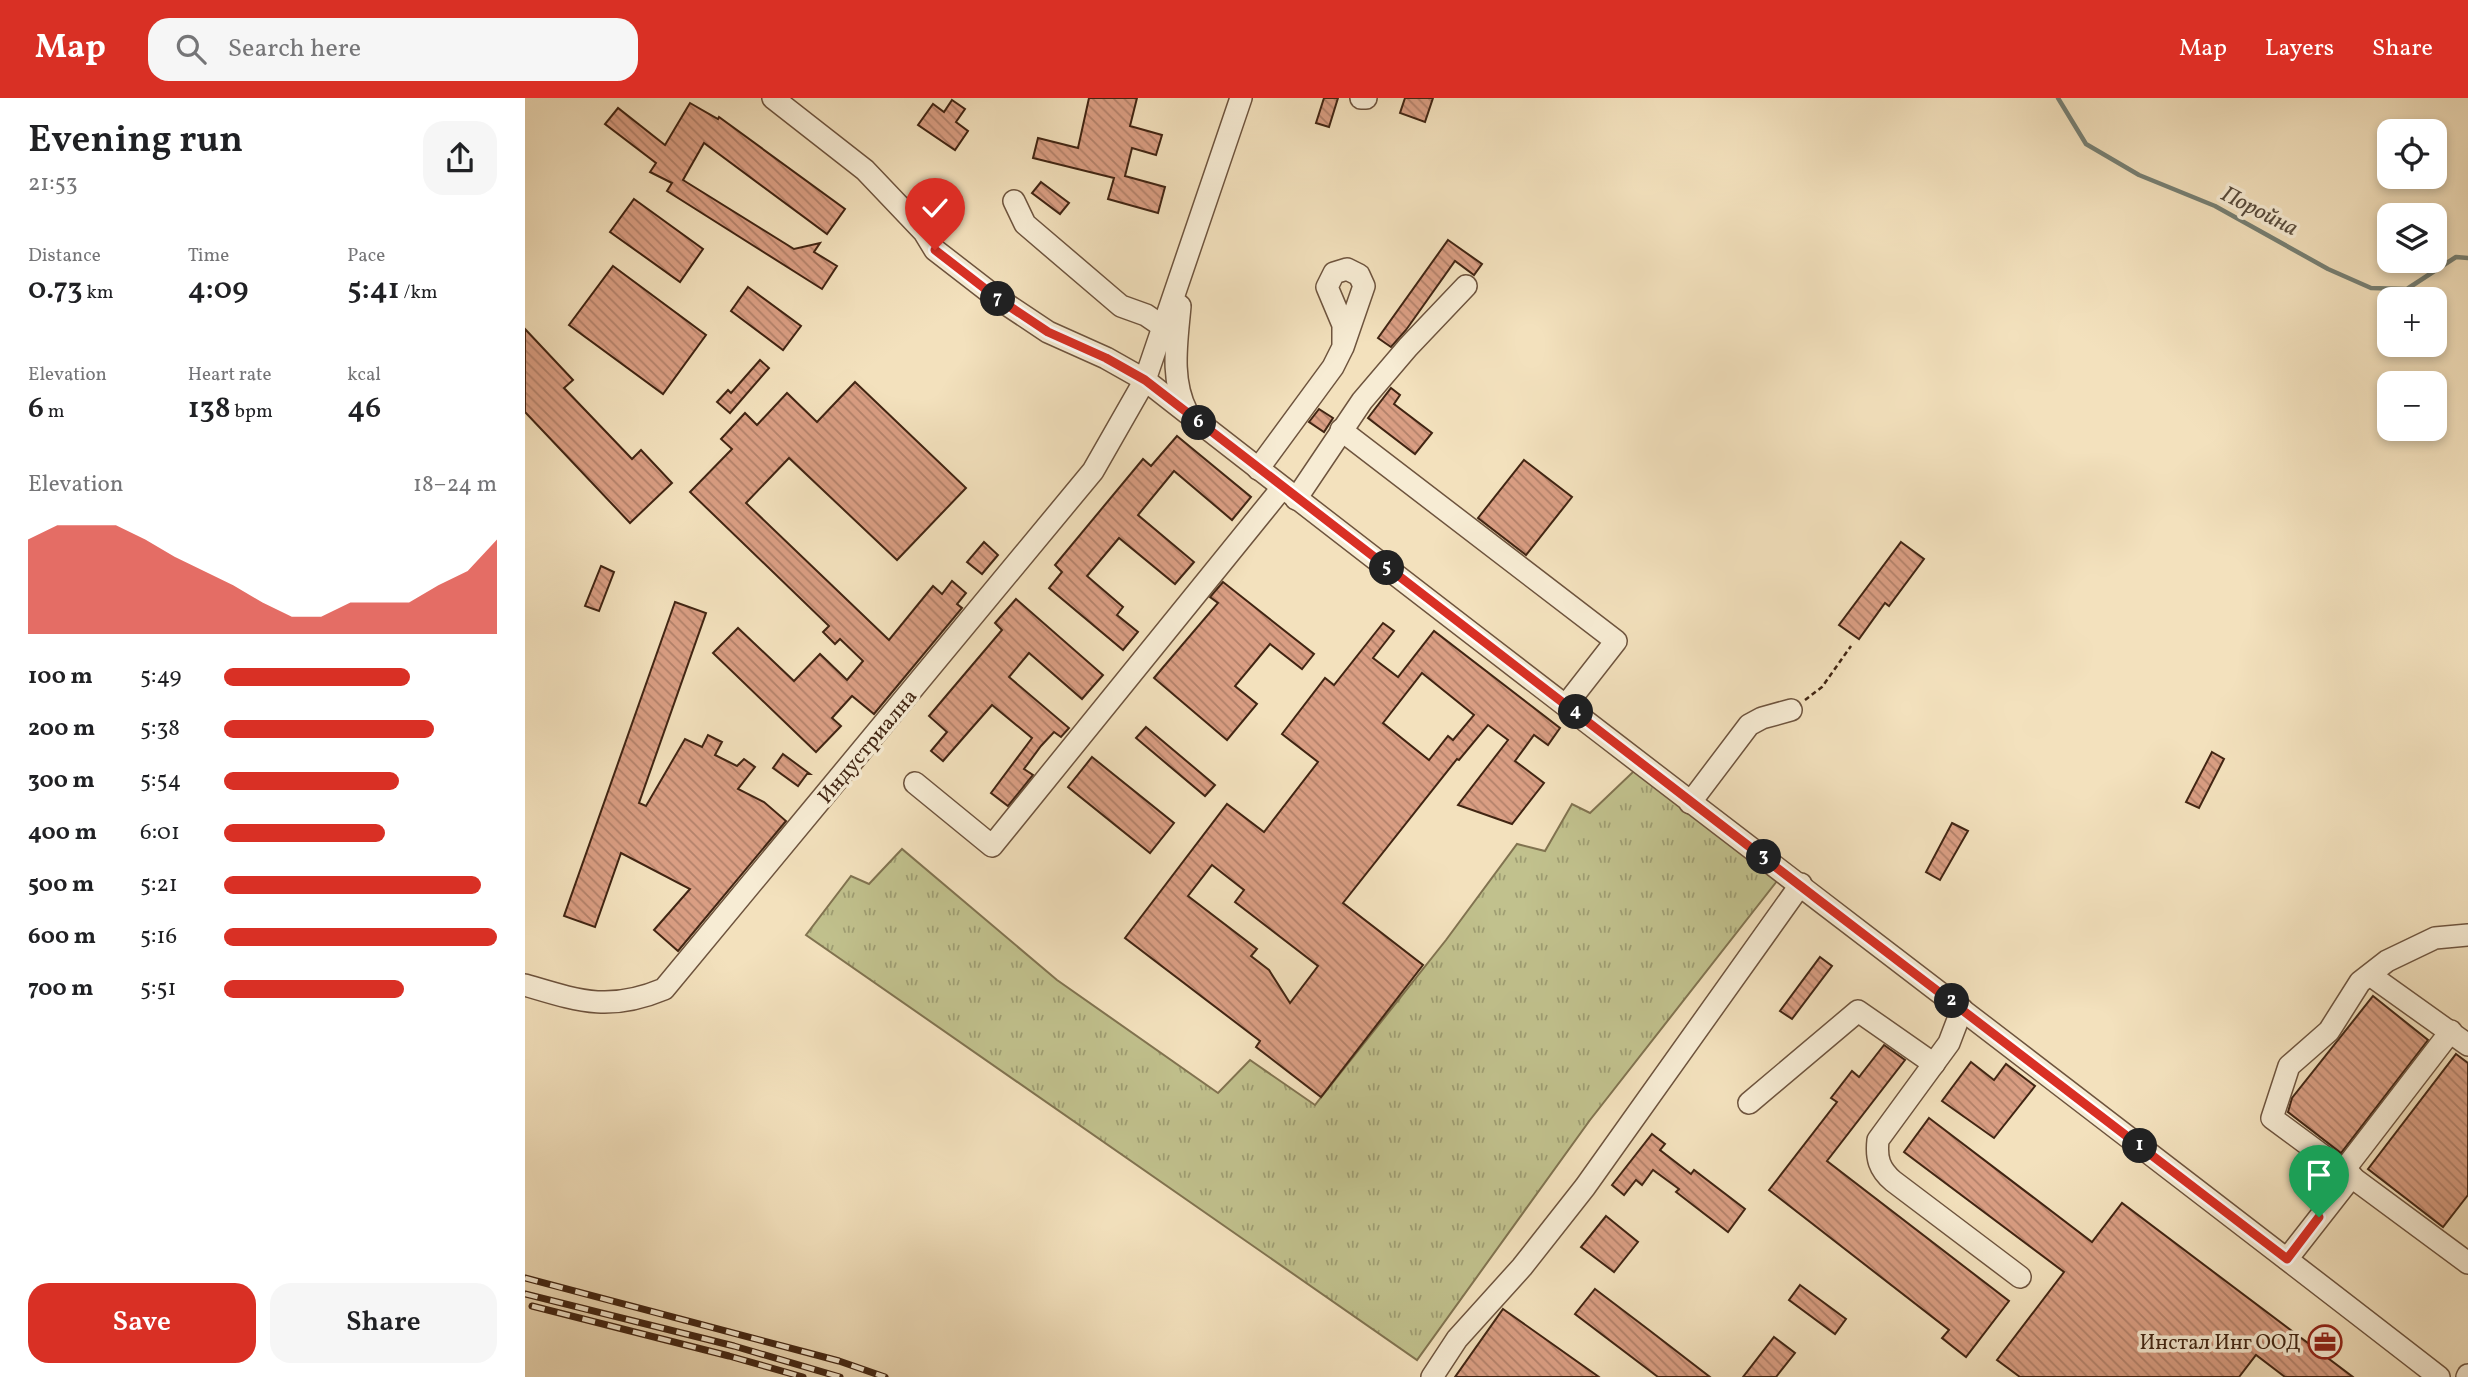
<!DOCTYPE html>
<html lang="en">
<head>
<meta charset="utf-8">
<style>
  body { margin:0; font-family:Vollkorn,serif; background:#f6f6f6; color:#202124; height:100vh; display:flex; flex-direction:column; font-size:26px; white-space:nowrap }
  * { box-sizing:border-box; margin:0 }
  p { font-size:23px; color:#757577 }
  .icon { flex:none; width:38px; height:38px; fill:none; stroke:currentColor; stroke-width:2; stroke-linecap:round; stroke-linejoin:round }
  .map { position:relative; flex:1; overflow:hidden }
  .side { display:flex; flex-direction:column; background:#fff; width:525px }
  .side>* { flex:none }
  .buttons { position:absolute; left:1852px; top:21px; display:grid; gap:14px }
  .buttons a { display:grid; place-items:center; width:70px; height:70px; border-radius:14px; background:#fff; box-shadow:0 4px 10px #0003; font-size:35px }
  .pin { position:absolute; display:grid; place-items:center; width:60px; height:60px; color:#fff; margin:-72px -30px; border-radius:50% 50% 50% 0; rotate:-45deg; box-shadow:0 0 7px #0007 }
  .pin .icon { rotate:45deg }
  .km { position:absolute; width:35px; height:35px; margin:-18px; border-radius:50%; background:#222; color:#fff; font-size:19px; line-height:35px; text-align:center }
  .round { display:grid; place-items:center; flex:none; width:74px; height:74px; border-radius:21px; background:#f6f6f6 }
  .headline { display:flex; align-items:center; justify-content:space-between; height:119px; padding:0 28px }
  h1 { font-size:38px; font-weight:600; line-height:52px }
  .metrics { display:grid; grid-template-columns:repeat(3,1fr); gap:10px; height:119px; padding:7px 28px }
  .metrics div { display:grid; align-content:center }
  .metrics b { font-size:30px; font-weight:600 }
  .metrics small { font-size:19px; font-weight:400 }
  .metrics p { font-size:19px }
  .chart { height:196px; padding:14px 28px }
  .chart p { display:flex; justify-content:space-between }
  .chart svg { width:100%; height:126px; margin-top:7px; fill:#d93025; opacity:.7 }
  .primary-button { display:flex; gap:14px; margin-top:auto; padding:14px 28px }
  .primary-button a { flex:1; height:80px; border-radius:21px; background:#d93025; color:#fff; font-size:28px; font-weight:600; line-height:80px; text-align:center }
  .primary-button a+a { background:#f6f6f6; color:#202124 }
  ul { padding:0 28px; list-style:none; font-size:23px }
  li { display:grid; grid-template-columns:112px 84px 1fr; align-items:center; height:52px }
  li i { height:18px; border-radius:9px; background:#d93025 }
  header { display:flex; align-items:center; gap:42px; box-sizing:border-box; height:98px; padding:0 35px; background:#d93025; color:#fff }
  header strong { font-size:33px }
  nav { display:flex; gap:38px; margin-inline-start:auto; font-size:24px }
  .search { width:490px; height:63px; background:#f6f6f6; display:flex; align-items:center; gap:18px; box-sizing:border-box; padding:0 24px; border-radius:21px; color:#757577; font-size:26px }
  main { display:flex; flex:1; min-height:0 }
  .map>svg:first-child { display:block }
  .grass { fill:url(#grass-tufts); stroke:#817350; stroke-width:2 }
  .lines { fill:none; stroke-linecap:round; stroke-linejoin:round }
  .stream { stroke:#778074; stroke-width:4.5 }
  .building { fill:url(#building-back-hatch); stroke:#412513; stroke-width:2; fill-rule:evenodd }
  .minor-casing { stroke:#6e543e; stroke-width:24 }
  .path { stroke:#412513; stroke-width:2.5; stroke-dasharray:5 3.5; stroke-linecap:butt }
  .minor { stroke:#f7ecd4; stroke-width:21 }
  .rail-casing { stroke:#412513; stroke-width:7 }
  .rail { stroke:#f7ecd4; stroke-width:4.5; stroke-dasharray:13; stroke-linecap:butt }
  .route-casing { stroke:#fff; stroke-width:14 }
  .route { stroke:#d93025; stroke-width:9 }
  .labels { text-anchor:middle; stroke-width:7; stroke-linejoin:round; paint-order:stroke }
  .street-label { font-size:21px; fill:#412513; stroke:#f7ecd4 }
  .poi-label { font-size:21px; fill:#412513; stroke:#f7ecd4; text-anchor:end }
  .water-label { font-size:23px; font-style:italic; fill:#584b3c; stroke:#f7ecd4 }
</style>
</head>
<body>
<header>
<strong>Map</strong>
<div class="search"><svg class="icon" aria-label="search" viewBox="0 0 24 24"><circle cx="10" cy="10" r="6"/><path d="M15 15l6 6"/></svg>Search here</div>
<nav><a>Map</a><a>Layers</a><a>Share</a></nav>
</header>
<main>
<section class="side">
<div class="headline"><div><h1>Evening run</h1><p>21:53</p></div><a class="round"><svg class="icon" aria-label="share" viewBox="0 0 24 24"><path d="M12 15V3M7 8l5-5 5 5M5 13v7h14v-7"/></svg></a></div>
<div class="metrics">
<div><p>Distance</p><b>0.73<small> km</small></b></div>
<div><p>Time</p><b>4:09</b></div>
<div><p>Pace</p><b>5:41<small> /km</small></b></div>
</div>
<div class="metrics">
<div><p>Elevation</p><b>6<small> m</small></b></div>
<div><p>Heart rate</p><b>138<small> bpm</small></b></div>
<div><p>kcal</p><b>46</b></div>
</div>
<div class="chart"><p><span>Elevation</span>18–24 m</p>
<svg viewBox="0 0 160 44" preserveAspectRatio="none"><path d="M0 44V11L10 6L20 6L30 6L40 11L50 17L60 22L70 27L80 33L90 38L100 38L110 33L120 33L130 33L140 27L150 22L160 11V44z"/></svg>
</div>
<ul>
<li><b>100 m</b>5:49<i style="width:68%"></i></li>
<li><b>200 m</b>5:38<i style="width:77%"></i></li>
<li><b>300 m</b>5:54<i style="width:64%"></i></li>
<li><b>400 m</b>6:01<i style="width:59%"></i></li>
<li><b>500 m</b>5:21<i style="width:94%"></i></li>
<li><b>600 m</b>5:16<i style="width:100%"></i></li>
<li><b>700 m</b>5:51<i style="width:66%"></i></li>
</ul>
<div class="primary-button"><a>Save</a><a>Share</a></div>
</section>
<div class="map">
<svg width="1943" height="1279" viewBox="0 0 1943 1279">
  <defs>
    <pattern id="grass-tufts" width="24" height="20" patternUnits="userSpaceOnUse" patternTransform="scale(1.75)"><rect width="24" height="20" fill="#c1c18d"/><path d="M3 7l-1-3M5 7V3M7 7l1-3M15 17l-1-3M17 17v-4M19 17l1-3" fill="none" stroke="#9e9d72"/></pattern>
    <pattern id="building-back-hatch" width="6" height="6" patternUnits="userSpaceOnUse" patternTransform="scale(1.75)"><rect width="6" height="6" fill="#da9e83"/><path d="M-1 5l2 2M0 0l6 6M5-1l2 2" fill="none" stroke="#b2816a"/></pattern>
  </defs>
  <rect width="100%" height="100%" fill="#f3e1bd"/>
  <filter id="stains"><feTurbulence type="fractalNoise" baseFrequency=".00286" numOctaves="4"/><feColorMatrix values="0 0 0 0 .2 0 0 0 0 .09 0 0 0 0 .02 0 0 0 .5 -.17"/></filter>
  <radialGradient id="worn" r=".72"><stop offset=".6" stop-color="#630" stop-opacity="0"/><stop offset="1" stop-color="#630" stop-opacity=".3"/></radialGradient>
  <!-- grass -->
  <path class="grass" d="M 1109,673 L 1252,783 L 1065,1022 L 892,1262 L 281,837 L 326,778 L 344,786 L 377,751 L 532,882 L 693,995 L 725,962 L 790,1007 L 921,842 L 992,746 L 1020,753 L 1047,706 L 1065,715 Z"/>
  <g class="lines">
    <!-- stream -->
    <path class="stream" d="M 1533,0 L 1561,46 L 1614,77 L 1690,108 L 1803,171 L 1846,190 L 1882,191 L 1931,159 L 1943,160"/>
  </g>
  <!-- building -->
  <g class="building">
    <path d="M 564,0 L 612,0 L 605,28 L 637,37 L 631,57 L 607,50 L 600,78 L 640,89 L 633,115 L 583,101 L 589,80 L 508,60 L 513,40 L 553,50 Z"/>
    <path d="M 799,0 L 813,0 L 804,29 L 791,25 Z"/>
    <path d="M 880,0 L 908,0 L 900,24 L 875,15 Z"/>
    <path d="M 427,2 L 440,11 L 431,24 L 443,33 L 430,52 L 393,27 L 408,6 L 419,14 Z"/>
    <path d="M 165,5 L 193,21 L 194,19 L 320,111 L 302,136 L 179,45 L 158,82 L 269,151 L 295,145 L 289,154 L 312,168 L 297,191 L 142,93 L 147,85 L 125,74 L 131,65 L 80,26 L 93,10 L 140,47 Z"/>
    <path d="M 516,84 L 544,105 L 535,116 L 507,95 Z"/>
    <path d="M 109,101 L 178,151 L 155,184 L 85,134 Z"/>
    <path d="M 923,142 L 957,166 L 949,177 L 930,163 L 881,232 L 866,249 L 853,240 Z"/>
    <path d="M 88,168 L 181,237 L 138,296 L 44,227 Z"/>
    <path d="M 223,189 L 276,228 L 258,252 L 206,213 Z"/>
    <path d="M 0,231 L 48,282 L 39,290 L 107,361 L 116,352 L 147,385 L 105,425 L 0,314 Z"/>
    <path d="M 235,262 L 244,270 L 205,315 L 192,304 L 203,292 L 206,295 Z"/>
    <path d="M 330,284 L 441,390 L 372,462 L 264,360 L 221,405 L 364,542 L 408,488 L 417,496 L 427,483 L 441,495 L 432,506 L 437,510 L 349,616 L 327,598 L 307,620 L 316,628 L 291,654 L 188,555 L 213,530 L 269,583 L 295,556 L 322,582 L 338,563 L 315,541 L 310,546 L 298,534 L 304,528 L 165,394 L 207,351 L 196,341 L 220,315 L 232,327 L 262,295 L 292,324 Z"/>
    <path d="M 866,290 L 875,297 L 869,306 L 907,335 L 890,356 L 843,320 Z"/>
    <path d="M 794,311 L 808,320 L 799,334 L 784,324 Z"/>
    <path d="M 652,338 L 726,399 L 707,422 L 649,373 L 613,417 L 669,464 L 650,486 L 594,440 L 562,478 L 598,509 L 592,517 L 613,534 L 598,552 L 524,490 L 537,474 L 530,467 L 618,361 L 626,368 Z"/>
    <path d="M 999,362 L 1047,399 L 1001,457 L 953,420 Z"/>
    <path d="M 459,444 L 473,457 L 457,476 L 442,464 Z"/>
    <path d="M 1376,444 L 1399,461 L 1364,508 L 1360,505 L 1334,541 L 1314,527 Z"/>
    <path d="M 76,468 L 89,474 L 74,513 L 60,508 Z"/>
    <path d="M 698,484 L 789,556 L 777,571 L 745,546 L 710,588 L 732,606 L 702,642 L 629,580 L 693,505 L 685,499 Z"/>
    <path d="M 491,501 L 578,577 L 557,601 L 504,555 L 484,579 L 544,630 L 536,639 L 529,634 L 516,648 L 499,671 L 508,677 L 483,708 L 466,695 L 507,640 L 467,607 L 418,663 L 406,653 L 422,634 L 404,618 L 477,532 L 470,525 Z"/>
    <path d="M 150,504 L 181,515 L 114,705 L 121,708 L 160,641 L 177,649 L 183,637 L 197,644 L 190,657 L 212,668 L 219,661 L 230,669 L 213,691 L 239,704 L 261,723 L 153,853 L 129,832 L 165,791 L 96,755 L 70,829 L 39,818 Z"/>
    <path d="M 858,525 L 869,533 L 848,560 L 873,579 L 909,533 L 1035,630 L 1023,647 L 1009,637 L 990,663 L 1019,685 L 987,726 L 933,707 L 983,642 L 963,627 L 934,662 L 932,661 L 818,805 L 898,867 L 796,999 L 731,949 L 735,943 L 600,840 L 702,706 L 739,734 L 793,664 L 757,636 L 800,580 L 809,587 ZM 897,575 L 949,617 L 928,642 L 923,638 L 904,662 L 858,625 ZM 687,767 L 719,792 L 710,804 L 793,868 L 765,905 L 744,872 L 726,858 L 732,851 L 663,798 Z"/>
    <path d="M 621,629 L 690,687 L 680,698 L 611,640 Z"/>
    <path d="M 1687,654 L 1699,661 L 1674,710 L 1661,704 Z"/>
    <path d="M 258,656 L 285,676 L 282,676 L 273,688 L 248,670 Z"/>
    <path d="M 567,659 L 649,725 L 625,755 L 543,689 Z"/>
    <path d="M 1427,725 L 1443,733 L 1415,782 L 1401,774 Z"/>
    <path d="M 1295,859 L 1307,868 L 1267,921 L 1255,913 Z"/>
    <path d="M 1848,898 L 1903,942 L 1816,1055 L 1763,1014 L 1767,1000 Z"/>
    <path d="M 1359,947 L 1380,962 L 1302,1063 L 1484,1203 L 1441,1259 L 1417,1240 L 1424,1232 L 1244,1092 L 1312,1004 L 1306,1000 L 1327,973 L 1334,979 Z"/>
    <path d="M 1931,956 L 1943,965 L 1943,1097 L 1918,1129 L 1843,1071 Z"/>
    <path d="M 1446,964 L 1469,982 L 1481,966 L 1510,988 L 1469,1040 L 1417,1003 Z"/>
    <path d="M 1404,1020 L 1567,1144 L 1597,1105 L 1828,1279 L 1760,1279 L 1731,1257 L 1714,1279 L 1495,1279 L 1472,1262 L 1539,1174 L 1379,1054 Z"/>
    <path d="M 1127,1036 L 1140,1046 L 1135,1052 L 1166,1076 L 1169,1072 L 1220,1111 L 1203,1134 L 1151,1094 L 1154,1091 L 1128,1072 L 1117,1087 L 1111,1082 L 1099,1097 L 1087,1087 Z"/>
    <path d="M 1081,1118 L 1113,1144 L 1089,1174 L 1056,1149 Z"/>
    <path d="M 1275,1187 L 1321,1221 L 1310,1236 L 1264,1202 Z"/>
    <path d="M 1070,1191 L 1124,1232 L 1185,1279 L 1133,1279 L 1050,1216 Z"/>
    <path d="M 978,1211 L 1074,1279 L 930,1279 Z"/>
    <path d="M 1249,1239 L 1270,1255 L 1251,1279 L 1218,1279 Z"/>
  </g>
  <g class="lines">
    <defs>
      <g id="minor">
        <path d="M 248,0 L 340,72 L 399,134 L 410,152 L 472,200 L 523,234 L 581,260 L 620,282 C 1049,618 1484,945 1914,1279"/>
        <path d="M 836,0 L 841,0"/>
        <path d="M 489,103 L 500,126 L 596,208 L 621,217 L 640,230"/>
        <path d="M 655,208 C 652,243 645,281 662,314"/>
        <path d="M 816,332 L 1091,543 L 1041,607"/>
        <path d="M 733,371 L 808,269 L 818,249 L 839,188 L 834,177 L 822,171 L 809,175 L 802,189 L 818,227 L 818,249"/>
        <path d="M 771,401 L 837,303 L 883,249 L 941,188"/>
        <path d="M 390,685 L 467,748 L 757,390"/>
        <path d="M 1165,705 L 1224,627 L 1237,620 L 1266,612"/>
        <path d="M 1943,837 L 1910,840 L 1862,863 L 1835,884 L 1804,933 L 1764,968 L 1747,1020 L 1943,1165"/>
        <path d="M 1845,877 L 1943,947"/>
        <path d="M 0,887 C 54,903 84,914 139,891 L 568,373 L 620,282 L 716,0"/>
        <path d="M 1437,911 L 1424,945 L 1353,1042 C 1351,1060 1354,1071 1368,1083 L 1495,1179"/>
        <path d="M 1224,1005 L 1333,913 L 1409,966"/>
        <path d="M 1819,1072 L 1926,933"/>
        <path d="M 1762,1161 L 1827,1078"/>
        <path d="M 907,1279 L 932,1241 L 997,1169 L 1060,1089 L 1276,786"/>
        <path d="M 1942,1279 L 1943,1277"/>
      </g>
    </defs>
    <!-- minor casing -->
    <use href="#minor" class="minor-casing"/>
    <!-- path -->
    <path class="path" d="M 1280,602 L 1297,589 L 1326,548"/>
    <!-- minor -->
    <use href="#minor" class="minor"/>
    <defs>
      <g id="rail">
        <path d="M 0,1180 L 314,1263 L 360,1279"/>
        <path d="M 0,1196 L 209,1248 L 315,1279"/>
        <path d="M 7,1208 L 204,1258 L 278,1279"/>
      </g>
    </defs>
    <!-- rail casing -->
    <use href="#rail" class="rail-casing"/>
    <!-- rail -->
    <use href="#rail" class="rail"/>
  </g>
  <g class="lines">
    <defs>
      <path id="route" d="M 410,152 L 472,200 L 523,234 L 581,260 L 620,282 C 999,578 1381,868 1762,1161 L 1794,1119"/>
    </defs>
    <!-- route casing -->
    <use href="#route" class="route-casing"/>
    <!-- route -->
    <use href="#route" class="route"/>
  </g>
  <!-- icons -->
  <defs>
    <symbol id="office-ring" viewBox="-11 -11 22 22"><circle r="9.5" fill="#f7ecd4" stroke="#8f2418" stroke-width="1.5"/><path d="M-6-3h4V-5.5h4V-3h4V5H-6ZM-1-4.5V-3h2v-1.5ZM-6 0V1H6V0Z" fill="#8f2418"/></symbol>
  </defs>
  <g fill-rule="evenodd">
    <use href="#office-ring" x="1781" y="1225" width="38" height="38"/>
  </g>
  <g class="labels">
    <!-- street labels -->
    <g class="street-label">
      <text transform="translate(342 648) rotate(-50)" y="7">Индустриална</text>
    </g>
    <!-- poi labels -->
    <g class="poi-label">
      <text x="1776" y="1251">Инстал Инг ООД</text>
    </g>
    <!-- water labels -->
    <g class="water-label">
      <text transform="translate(1735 112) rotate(27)" y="8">Поройна</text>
    </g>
  </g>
  <rect width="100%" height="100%" filter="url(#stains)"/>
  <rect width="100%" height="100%" fill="url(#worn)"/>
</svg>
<div class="buttons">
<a><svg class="icon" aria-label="locate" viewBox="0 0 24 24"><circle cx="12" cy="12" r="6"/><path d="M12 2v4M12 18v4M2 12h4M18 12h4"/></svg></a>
<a><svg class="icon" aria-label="layers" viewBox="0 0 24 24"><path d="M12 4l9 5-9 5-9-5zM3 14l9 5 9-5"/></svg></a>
<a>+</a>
<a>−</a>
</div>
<div class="pin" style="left:1794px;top:1119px;background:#1e9e55"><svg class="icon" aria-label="arrive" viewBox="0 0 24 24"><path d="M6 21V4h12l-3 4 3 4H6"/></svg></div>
<div class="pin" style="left:410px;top:152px;background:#d93025"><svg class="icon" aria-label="check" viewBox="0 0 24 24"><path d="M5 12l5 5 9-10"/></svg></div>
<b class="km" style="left:1615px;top:1048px">1</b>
<b class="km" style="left:1427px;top:903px">2</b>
<b class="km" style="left:1239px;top:759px">3</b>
<b class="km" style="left:1051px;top:614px">4</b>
<b class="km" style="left:862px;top:470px">5</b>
<b class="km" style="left:674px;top:325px">6</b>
<b class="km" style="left:473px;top:201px">7</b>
</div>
</main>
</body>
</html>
